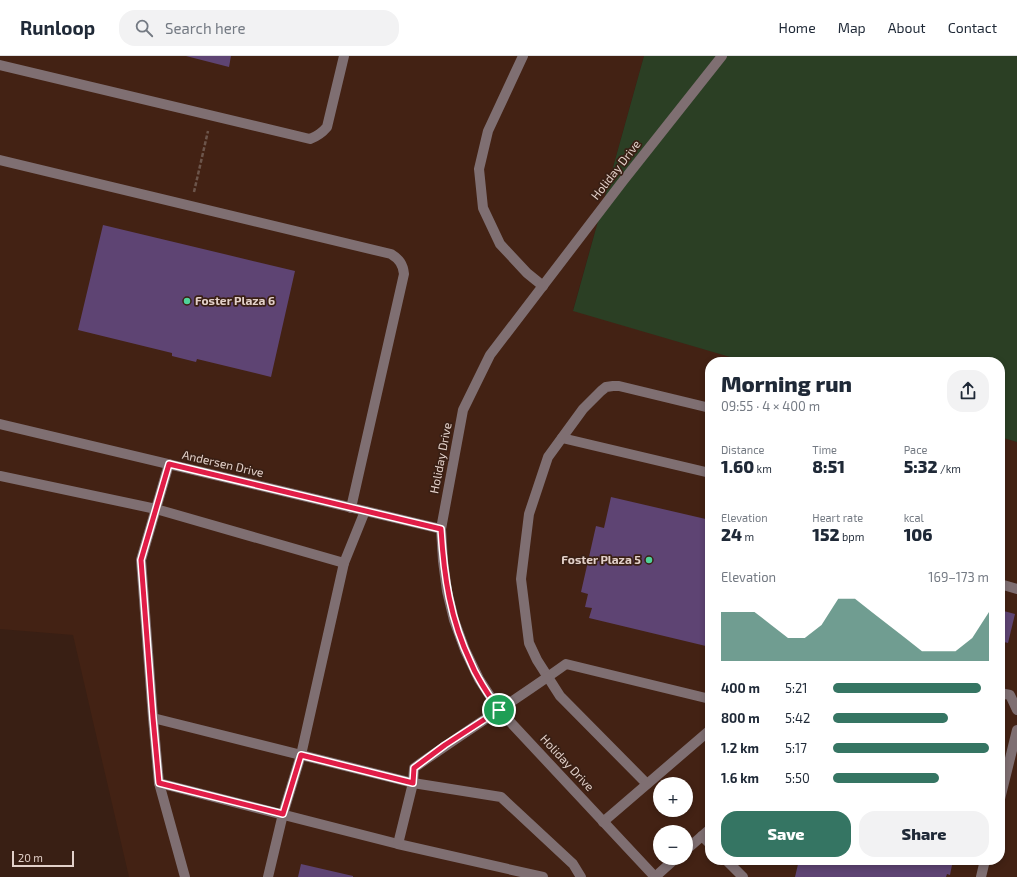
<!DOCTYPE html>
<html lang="en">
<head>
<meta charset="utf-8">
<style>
  body { margin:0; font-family:"Exo 2",sans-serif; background:#f2f2f3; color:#1f2937; height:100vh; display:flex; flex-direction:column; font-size:15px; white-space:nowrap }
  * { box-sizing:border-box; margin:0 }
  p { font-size:13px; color:#747a83 }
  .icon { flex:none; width:22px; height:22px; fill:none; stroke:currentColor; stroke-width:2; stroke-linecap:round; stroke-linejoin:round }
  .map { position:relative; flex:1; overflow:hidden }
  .drawer { position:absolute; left:705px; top:301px; width:300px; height:508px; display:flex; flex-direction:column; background:#fff; border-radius:16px; box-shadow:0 2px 6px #0003 }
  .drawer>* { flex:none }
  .controls { position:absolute; left:653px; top:721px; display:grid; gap:8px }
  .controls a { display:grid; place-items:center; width:40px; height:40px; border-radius:50%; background:#fff; box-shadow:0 2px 6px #0003; font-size:20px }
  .scale { position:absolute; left:12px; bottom:10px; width:62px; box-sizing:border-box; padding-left:4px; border:2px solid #e2d0c9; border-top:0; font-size:11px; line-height:14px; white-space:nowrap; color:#e2d0c9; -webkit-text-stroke:3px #391f14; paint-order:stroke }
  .pin { position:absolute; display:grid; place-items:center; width:34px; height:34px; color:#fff; margin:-17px; border:2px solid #fff; border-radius:50%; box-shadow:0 1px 4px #0007 }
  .round { display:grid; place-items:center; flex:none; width:42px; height:42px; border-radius:16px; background:#f2f2f3 }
  .headline { display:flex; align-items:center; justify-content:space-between; height:68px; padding:0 16px }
  h1 { font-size:22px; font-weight:800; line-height:30px }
  .stats { display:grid; grid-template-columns:repeat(3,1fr); gap:6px; height:68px; padding:4px 16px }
  .stats div { display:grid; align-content:center }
  .stats b { font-size:17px; font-weight:800 }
  .stats small { font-size:11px; font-weight:400 }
  .stats p { font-size:11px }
  .chart { height:112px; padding:8px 16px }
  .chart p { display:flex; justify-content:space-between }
  .chart svg { width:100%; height:72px; margin-top:4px; fill:#357563; opacity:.7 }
  .button { display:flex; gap:8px; margin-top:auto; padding:8px 16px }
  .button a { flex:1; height:46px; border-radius:16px; background:#357563; color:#fff; font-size:16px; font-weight:800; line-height:46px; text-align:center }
  .button a+a { background:#f2f2f3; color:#1f2937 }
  ul { padding:0 16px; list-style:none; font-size:13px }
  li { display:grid; grid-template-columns:64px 48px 1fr; align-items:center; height:30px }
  li i { height:10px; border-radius:5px; background:#357563 }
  header { display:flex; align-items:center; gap:24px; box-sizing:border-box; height:56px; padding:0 20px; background:#fff; border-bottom:1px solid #e0e1e3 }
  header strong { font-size:19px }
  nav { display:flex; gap:22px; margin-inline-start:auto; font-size:14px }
  .search { width:280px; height:36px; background:#f2f2f3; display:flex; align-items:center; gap:10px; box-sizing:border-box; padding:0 14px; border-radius:16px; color:#747a83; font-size:15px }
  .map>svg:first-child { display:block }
  .built { fill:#432214; fill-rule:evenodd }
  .green { fill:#2b3f24 }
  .building { fill:#5e4473 }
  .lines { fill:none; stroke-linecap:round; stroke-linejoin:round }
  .path { stroke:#6c554b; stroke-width:2.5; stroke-dasharray:4 2; stroke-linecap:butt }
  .minor { stroke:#7f6f72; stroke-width:10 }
  .route-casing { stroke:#fff; stroke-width:8 }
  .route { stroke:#e11d48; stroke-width:5 }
  .poi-dot { fill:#4fd399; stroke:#391f14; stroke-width:1.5 }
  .labels { text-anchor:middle; stroke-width:3.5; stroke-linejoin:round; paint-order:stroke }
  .street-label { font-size:12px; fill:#e2d0c9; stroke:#391f14 }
  .poi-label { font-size:12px; font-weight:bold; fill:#e2d0c9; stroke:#391f14; text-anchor:start }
</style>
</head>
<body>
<header>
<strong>Runloop</strong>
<div class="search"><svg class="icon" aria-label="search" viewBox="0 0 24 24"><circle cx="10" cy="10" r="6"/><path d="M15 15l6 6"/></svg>Search here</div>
<nav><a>Home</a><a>Map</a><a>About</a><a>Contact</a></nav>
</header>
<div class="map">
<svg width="1017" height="821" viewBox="0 0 1017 821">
  <rect width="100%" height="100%" fill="#391f14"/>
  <!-- built -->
  <path class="built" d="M 0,0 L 644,0 L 573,254 L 747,306 L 710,306 L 710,804 L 1000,804 L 1000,381 L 1017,386 L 1017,821 L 129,821 L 73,579 L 0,573 ZM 660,728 L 686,728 L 686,754 L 660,754 ZM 660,776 L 686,776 L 686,802 L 660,802 Z"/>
  <!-- green -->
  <path class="green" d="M 644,0 L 1017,0 L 1017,386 L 1000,381 L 1000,306 L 747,306 L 573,255 Z"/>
  <!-- building -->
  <g class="building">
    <path d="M 186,0 L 231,0 L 229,11 Z"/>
    <path d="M 103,169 L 295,215 L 271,321 L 197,303 L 196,306 L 172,300 L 172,297 L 78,274 Z"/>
    <path d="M 611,441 L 710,464 L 710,591 L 589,562 L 592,552 L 585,551 L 588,538 L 581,536 L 596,470 L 604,472 Z"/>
    <path d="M 1000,554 L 1015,558 L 1008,587 L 1000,585 Z"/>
    <path d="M 799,804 L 953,804 L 950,819 L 947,818 L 946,821 L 795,821 Z"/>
    <path d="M 301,808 L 353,820 L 353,821 L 298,821 Z"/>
  </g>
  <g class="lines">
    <!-- path -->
    <path class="path" d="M 194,136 L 208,75"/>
    <!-- minor -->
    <g class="minor">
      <path d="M 523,0 L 488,75 L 479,113 L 483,152 L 500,188 L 527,217 L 543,230"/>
      <path d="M 0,9 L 310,83 C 318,80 322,77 327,71 L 344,0"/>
      <path d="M 0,104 L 391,198 C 399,203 403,208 404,218 L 351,452"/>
      <path d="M 0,368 L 441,473"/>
      <path d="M 562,382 L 710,417"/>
      <path d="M 169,408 L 141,504 L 153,662 L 159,727 L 185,821"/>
      <path d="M 0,420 L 156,453 L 344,507"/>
      <path d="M 1000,528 L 1017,533"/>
      <path d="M 1000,637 L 1010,639 L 1017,654"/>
      <path d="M 153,662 L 413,727 L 501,741 L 573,808 L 581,821"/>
      <path d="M 159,727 L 398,788 L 543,821"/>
      <path d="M 647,728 L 560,640 L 537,604 L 529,587 L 521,523 L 529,458 L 548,401 L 583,353 L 601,335 L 606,331 L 613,330 L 619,330 L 710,352"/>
      <path d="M 1000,743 L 1017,674"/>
      <path d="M 603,766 L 710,674"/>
      <path d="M 702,780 L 710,788"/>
      <path d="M 398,788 L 413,727 L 414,712 C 464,676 516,644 566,608 L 710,643"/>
      <path d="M 686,794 L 710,773"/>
      <path d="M 726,804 L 743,821"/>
      <path d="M 268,821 L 283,758 L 301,699 L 344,507 L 365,455"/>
      <path d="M 655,821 L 499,654 L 479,623 L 465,594 L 454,564 L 447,535 L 443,505 L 441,473 L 463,354 L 490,299 L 623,125 L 722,0"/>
      <path d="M 655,821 L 676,802"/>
      <path d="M 981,821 L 985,804"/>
    </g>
  </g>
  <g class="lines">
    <defs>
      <path id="route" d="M 169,408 L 441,473 C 444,521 450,563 471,607 C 473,612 476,618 479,623 C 485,634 492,644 499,654 L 445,689 L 414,712 L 413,727 L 301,699 L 283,758 L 159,727 L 153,662 L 141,504 Z"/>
    </defs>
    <!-- route casing -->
    <use href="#route" class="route-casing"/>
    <!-- route -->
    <use href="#route" class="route"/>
  </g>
  <!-- markers -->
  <g class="poi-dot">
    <circle cx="187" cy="245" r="4"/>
    <circle cx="649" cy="504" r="4"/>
  </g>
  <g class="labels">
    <!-- street labels -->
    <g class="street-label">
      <text transform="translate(616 114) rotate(-52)" y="4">Holiday Drive</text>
      <text transform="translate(441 402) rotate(-79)" y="4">Holiday Drive</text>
      <text transform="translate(223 408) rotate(13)" y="4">Andersen Drive</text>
      <text transform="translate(567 707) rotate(47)" y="4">Holiday Drive</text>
    </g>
    <!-- poi labels -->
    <g class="poi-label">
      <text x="195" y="249">Foster Plaza 6</text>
      <text x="641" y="508" text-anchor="end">Foster Plaza 5</text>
    </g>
  </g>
</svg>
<div class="controls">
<a>+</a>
<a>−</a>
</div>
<div class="scale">20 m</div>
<div class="pin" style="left:499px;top:654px;background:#1e9e55"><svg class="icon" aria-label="arrive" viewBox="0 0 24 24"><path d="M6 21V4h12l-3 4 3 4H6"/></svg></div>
<section class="drawer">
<div class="headline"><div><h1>Morning run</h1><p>09:55 · 4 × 400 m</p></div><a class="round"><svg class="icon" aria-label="share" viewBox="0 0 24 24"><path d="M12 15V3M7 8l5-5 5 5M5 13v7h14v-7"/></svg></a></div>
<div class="stats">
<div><p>Distance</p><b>1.60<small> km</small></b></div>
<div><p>Time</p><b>8:51</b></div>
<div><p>Pace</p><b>5:32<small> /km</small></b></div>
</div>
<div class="stats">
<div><p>Elevation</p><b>24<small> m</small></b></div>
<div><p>Heart rate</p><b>152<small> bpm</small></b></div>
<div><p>kcal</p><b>106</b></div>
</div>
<div class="chart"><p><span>Elevation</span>169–173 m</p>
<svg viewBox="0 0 160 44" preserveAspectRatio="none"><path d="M0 44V14L10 14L20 14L30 22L40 30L50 30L60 22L70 6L80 6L90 14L100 22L110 30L120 38L130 38L140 38L150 30L160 14V44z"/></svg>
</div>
<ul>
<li><b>400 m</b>5:21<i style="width:95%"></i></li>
<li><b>800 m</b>5:42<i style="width:74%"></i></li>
<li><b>1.2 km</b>5:17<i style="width:100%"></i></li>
<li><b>1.6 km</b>5:50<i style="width:68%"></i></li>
</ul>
<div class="button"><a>Save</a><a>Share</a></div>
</section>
</div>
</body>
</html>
